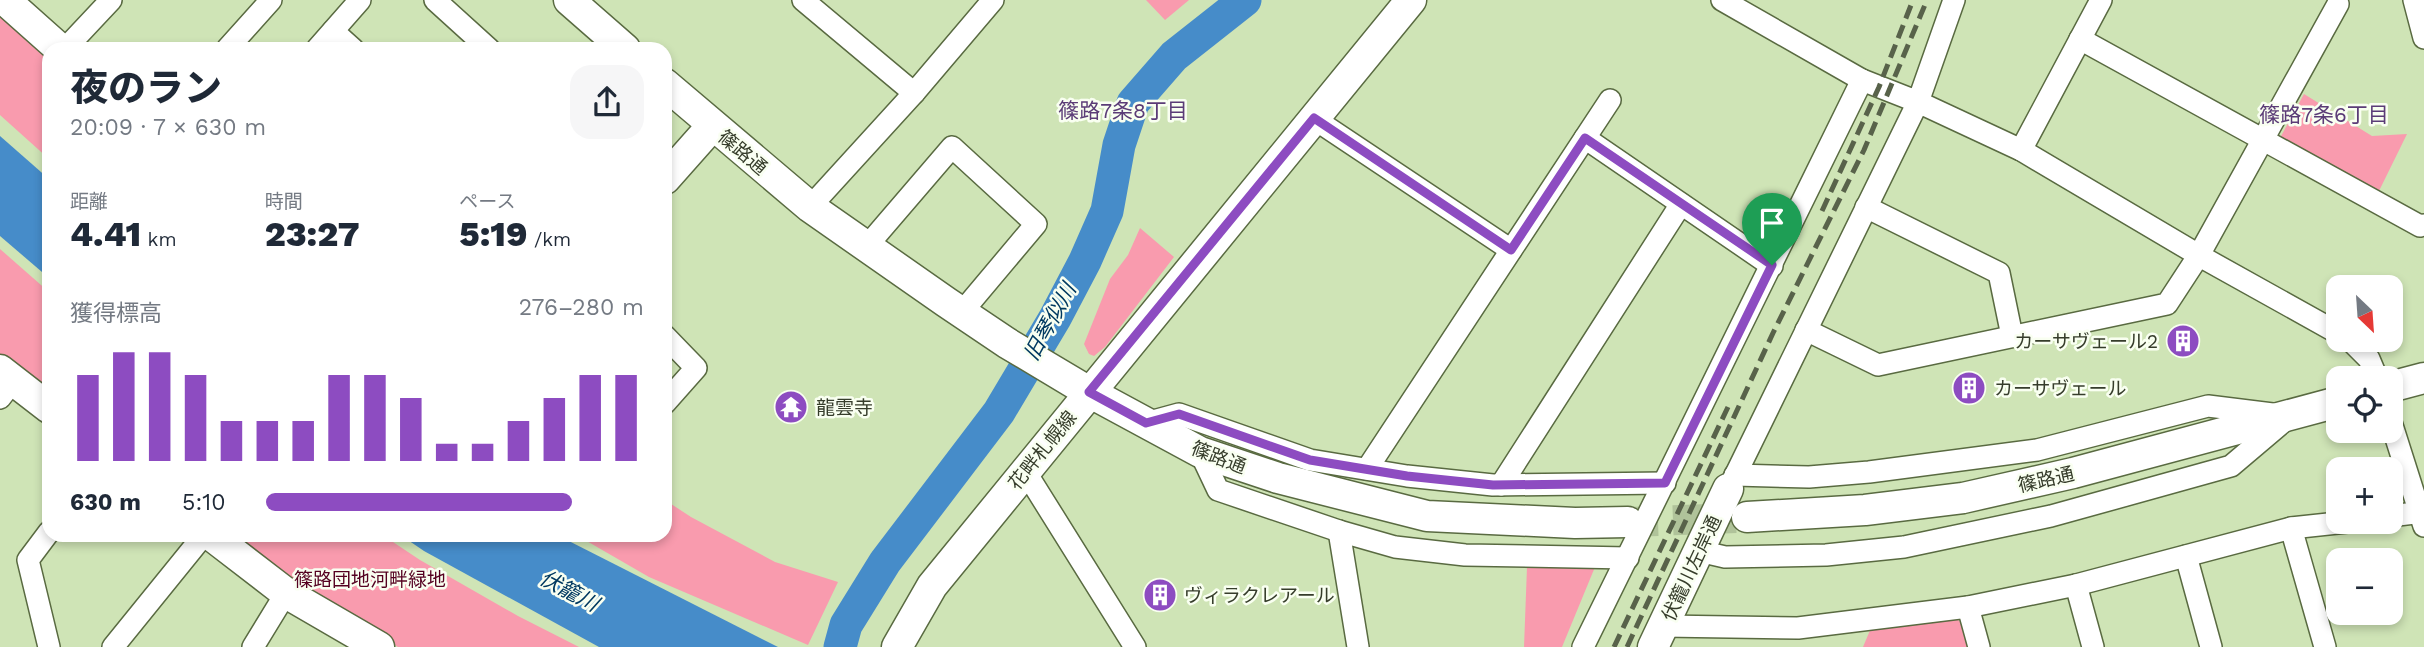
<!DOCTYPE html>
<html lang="ja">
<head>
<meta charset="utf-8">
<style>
  body { margin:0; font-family:"Work Sans","Noto Sans JP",sans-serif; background:#f6f6f7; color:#1f2937; height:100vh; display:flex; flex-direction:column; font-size:26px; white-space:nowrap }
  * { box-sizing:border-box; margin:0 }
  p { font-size:23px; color:#747a83 }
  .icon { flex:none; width:38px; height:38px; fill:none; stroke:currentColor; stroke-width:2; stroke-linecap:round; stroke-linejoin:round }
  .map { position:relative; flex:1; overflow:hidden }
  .details { position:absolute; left:42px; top:42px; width:630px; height:500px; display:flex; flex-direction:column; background:#fff; border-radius:21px; box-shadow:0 4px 10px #0003 }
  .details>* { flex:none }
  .needle { width:46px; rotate:155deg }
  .fabs { position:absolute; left:2326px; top:275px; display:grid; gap:14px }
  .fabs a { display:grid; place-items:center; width:77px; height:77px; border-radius:14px; background:#fff; box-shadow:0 4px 10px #0003; font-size:35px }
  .pin { position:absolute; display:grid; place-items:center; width:60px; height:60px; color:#fff; margin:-72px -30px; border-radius:50% 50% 50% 0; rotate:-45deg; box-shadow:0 0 7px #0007 }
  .pin .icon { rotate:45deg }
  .round { display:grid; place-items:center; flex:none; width:74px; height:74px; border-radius:21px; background:#f6f6f7 }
  .headline { display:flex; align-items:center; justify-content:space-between; height:119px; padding:0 28px }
  h1 { font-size:38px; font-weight:800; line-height:52px }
  .metrics { display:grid; grid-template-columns:repeat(3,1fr); gap:10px; height:119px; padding:7px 28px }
  .metrics div { display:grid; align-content:center }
  .metrics b { font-size:35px; font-weight:800 }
  .metrics small { font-size:19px; font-weight:400 }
  .metrics p { font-size:19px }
  .chart { height:196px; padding:14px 28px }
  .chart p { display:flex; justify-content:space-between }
  .chart svg { width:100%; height:126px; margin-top:7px; stroke:#8d4cc1; stroke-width:6 }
  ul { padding:0 28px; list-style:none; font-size:23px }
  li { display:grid; grid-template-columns:112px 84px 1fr; align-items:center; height:52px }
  li i { height:18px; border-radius:9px; background:#8d4cc1 }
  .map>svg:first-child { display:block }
  .green { fill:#f99bae }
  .water { fill:#468cc9 }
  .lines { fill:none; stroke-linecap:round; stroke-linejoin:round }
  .river { stroke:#468cc9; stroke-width:33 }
  .secondary-tunnel { stroke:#b0c39a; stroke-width:30; stroke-dasharray:30 15; stroke-linecap:butt }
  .street-casing { stroke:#596a41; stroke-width:24 }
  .secondary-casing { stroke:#596a41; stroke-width:33 }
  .street { stroke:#fff; stroke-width:21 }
  .secondary { stroke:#fff; stroke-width:30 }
  .rail { stroke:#58624a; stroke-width:5; stroke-dasharray:14 7; stroke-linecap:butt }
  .route-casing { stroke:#fff; stroke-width:14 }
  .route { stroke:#8d4cc1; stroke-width:9 }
  .labels { text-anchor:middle; stroke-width:5; stroke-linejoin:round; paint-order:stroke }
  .street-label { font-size:19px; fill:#363d2b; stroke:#f9fff1 }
  .poi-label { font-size:19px; fill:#363d2b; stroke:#f9fff1; text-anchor:start }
  .park-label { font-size:19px; fill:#540020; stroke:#f9fff1 }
  .neighbourhood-label { font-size:21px; fill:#5b3c77; stroke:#f9fff1 }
  .water-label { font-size:21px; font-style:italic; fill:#003960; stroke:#f9fff1 }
</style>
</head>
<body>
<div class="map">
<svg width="2424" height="647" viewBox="0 0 2424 647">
  <rect width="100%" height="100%" fill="#cfe4b6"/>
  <!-- green -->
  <g class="green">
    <path d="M 1146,0 L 1189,0 L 1165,20 Z"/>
    <path d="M 0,12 L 49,60 L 49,159 L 0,115 Z"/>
    <path d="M 2304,94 L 2372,136 L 2407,134 L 2379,191 L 2280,138 Z"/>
    <path d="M 1140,228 L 1174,257 L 1105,347 L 1094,356 L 1089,354 L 1084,344 L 1110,279 L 1128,255 Z"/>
    <path d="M 0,249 L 49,292 L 49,398 L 0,360 Z"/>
    <path d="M 665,500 L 691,517 L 775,562 L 838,582 L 808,645 L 649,577 L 578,536 L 665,536 Z"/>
    <path d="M 229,536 L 384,536 L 420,560 L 518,616 L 579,647 L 398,647 L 290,581 Z"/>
    <path d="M 1527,567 L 1595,567 L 1562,647 L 1524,647 Z"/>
    <path d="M 1954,617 L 1962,623 L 1968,647 L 1863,647 L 1871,628 Z"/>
  </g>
  <!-- water -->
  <g class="water">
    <path d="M 0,136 L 49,179 L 49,278 L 0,236 Z"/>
    <path d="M 402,536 L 559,536 L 778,647 L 599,647 L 424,551 Z"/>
  </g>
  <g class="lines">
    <!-- river -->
    <path class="river" d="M 840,647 L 846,625 L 885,562 L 999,412 L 1055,318 L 1085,261 L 1107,211 L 1119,145 L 1133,103 L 1174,56 L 1245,0"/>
    <!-- secondary-tunnel -->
    <path class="secondary-tunnel" d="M 1628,522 L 1736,518"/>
    <defs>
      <g id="street">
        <path d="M 435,0 L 489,49"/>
        <path d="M 803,0 L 914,93"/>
        <path d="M 1722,0 L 1862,80 L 1918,102 L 1954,0"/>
        <path d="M 2414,0 L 2424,38"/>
        <path d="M 333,31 L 353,49"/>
        <path d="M 2080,39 L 2420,226 L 2424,225"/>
        <path d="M 65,49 L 111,0"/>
        <path d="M 227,49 L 271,0"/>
        <path d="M 317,49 L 360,0"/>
        <path d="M 1313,118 L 1511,250"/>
        <path d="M 1585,138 L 1772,266"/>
        <path d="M 2021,150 L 2101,0"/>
        <path d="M 810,207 L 914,93 L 993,0"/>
        <path d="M 1866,207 L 1999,273 L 2012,336"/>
        <path d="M 867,246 L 952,147 L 1036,224 L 962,312"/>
        <path d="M 1806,330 L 1878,365 L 2167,304 L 2199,255 L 2338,4"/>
        <path d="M 665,336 L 696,368 L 665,403"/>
        <path d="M 2350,340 L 2369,359 L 2377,378"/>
        <path d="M 0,398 L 14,380"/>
        <path d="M 2390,419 L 2424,526"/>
        <path d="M 1146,423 L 1179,414 L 1310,460 L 1407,476 L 1493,485 L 1665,483"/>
        <path d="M 1200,452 L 1218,490 L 1339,531 L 1395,547 L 1465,555 L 1628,558"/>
        <path d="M 1367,469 L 1610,100"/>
        <path d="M 1025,471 L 1135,647"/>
        <path d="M 1731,484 L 1918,102 L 2021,150 L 2207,260 L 2338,333"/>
        <path d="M 1501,485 L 1681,204"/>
        <path d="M 2390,516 L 2424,512"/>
        <path d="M 2291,528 L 2325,647"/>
        <path d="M 1339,531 L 1358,647"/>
        <path d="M 1699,551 L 1725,557 L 1826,555 L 1904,547 L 2051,516 L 2231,466 L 2290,416 L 2208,406 L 2037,450 L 1869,472 L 1809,477 L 1735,475"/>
        <path d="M 2186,556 L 2211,647"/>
        <path d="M 2076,585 L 2093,647"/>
        <path d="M 1968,607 L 1979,647"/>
        <path d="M 1663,626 L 1798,628 L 1968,607 L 2076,585 L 2291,528 L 2347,522"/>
        <path d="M 49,647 L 28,560 L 49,532"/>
        <path d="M 113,647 L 203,536"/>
        <path d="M 253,647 L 286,593"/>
        <path d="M 1583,647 L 1862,80"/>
      </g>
      <g id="secondary">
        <path d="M 5,0 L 60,49"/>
        <path d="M 569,0 L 625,49"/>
        <path d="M 665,84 L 810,207 L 946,302 L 1007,343 L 1089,392 L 1200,452 L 1278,478 L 1427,516 L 1575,523 L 1628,522"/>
        <path d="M 665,179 L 712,126"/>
        <path d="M 0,370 L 49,408"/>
        <path d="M 2390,387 L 2424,378"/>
        <path d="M 1747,517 L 1865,510 L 1963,498 L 2073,473 L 2338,402"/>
        <path d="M 212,536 L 286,593 L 379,647"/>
        <path d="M 897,647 L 932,586 L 1411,0"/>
        <path d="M 1653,647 L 1728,489"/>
      </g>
    </defs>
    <!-- street casing -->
    <use href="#street" class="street-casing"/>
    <!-- secondary casing -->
    <use href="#secondary" class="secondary-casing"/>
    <!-- street -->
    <use href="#street" class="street"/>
    <!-- secondary -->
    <use href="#secondary" class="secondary"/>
    <!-- rail -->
    <g class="rail">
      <path d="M 1822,211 L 1879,87 L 1913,0"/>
      <path d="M 1614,647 L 1728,407"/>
      <path d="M 1627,647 L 1773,333 L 1864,150 L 1927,0"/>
    </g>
  </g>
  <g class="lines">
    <defs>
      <path id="route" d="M 1314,118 L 1511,250 L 1585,138 L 1772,265 L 1665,483 L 1493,485 L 1407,476 L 1310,460 L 1179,414 L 1146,423 L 1089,392 Z"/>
    </defs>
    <!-- route casing -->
    <use href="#route" class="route-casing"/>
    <!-- route -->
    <use href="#route" class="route"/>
  </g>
  <!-- icons -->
  <defs>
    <symbol id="building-disc" viewBox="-11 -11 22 22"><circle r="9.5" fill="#8d4cc1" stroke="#f9fff1"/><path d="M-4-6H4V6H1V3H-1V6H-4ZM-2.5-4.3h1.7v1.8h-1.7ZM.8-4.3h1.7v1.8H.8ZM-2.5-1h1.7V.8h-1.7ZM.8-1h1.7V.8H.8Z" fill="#fff"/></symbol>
    <symbol id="temple-disc" viewBox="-11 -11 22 22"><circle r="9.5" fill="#8d4cc1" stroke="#f9fff1"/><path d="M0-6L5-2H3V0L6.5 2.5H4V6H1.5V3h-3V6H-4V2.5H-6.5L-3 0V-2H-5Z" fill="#fff"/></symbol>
  </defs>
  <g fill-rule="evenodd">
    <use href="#building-disc" x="2164" y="322" width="38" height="38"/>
    <use href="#building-disc" x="1950" y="369" width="38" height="38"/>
    <use href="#temple-disc" x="772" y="388" width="38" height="38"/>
    <use href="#building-disc" x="1141" y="576" width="38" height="38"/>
  </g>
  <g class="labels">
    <!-- street labels -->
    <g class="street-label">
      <text transform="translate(743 152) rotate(40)" y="7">篠路通</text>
      <text transform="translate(1042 450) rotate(-51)" y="7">花畔札幌線</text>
      <text transform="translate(1219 457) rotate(21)" y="7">篠路通</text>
      <text transform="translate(2046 479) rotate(-13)" y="7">篠路通</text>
      <text transform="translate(1691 568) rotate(-65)" y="7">伏籠川左岸通</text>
    </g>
    <!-- poi labels -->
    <g class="poi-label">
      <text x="2158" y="348" text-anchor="end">カーサヴェール2</text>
      <text x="1994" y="395">カーサヴェール</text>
      <text x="816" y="414">龍雲寺</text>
      <text x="1184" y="602">ヴィラクレアール</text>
    </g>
    <!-- park labels -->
    <g class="park-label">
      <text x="370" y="586">篠路団地河畔緑地</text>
    </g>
    <!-- neighbourhood labels -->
    <g class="neighbourhood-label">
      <text x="1123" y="118">篠路7条8丁目</text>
      <text x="2324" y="122">篠路7条6丁目</text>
    </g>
    <!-- water labels -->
    <g class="water-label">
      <text transform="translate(1050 322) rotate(-61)" y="7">旧琴似川</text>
      <text transform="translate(569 591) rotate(28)" y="7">伏籠川</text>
    </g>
  </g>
</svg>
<div class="fabs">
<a><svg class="needle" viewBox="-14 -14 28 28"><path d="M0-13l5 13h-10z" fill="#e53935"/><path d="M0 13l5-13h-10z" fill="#747a83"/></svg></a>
<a><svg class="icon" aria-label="locate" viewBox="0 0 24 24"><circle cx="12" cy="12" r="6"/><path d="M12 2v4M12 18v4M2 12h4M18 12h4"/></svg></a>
<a>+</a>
<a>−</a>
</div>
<div class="pin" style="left:1772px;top:265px;background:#1e9e55"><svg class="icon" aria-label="arrive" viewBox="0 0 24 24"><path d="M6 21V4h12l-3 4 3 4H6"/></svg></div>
<section class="details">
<div class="headline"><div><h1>夜のラン</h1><p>20:09 · 7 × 630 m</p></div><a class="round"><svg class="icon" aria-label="share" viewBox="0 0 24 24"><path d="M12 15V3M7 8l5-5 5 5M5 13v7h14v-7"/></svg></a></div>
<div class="metrics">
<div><p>距離</p><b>4.41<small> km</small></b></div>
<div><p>時間</p><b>23:27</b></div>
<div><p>ペース</p><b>5:19<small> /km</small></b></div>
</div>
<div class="chart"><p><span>獲得標高</span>276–280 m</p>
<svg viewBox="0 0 160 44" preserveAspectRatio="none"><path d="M5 44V14M15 44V6M25 44V6M35 44V14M45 44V30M55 44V30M65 44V30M75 44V14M85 44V14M95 44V22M105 44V38M115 44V38M125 44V30M135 44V22M145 44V14M155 44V14"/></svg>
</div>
<ul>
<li><b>630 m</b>5:10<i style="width:81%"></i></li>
</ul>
</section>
</div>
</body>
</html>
